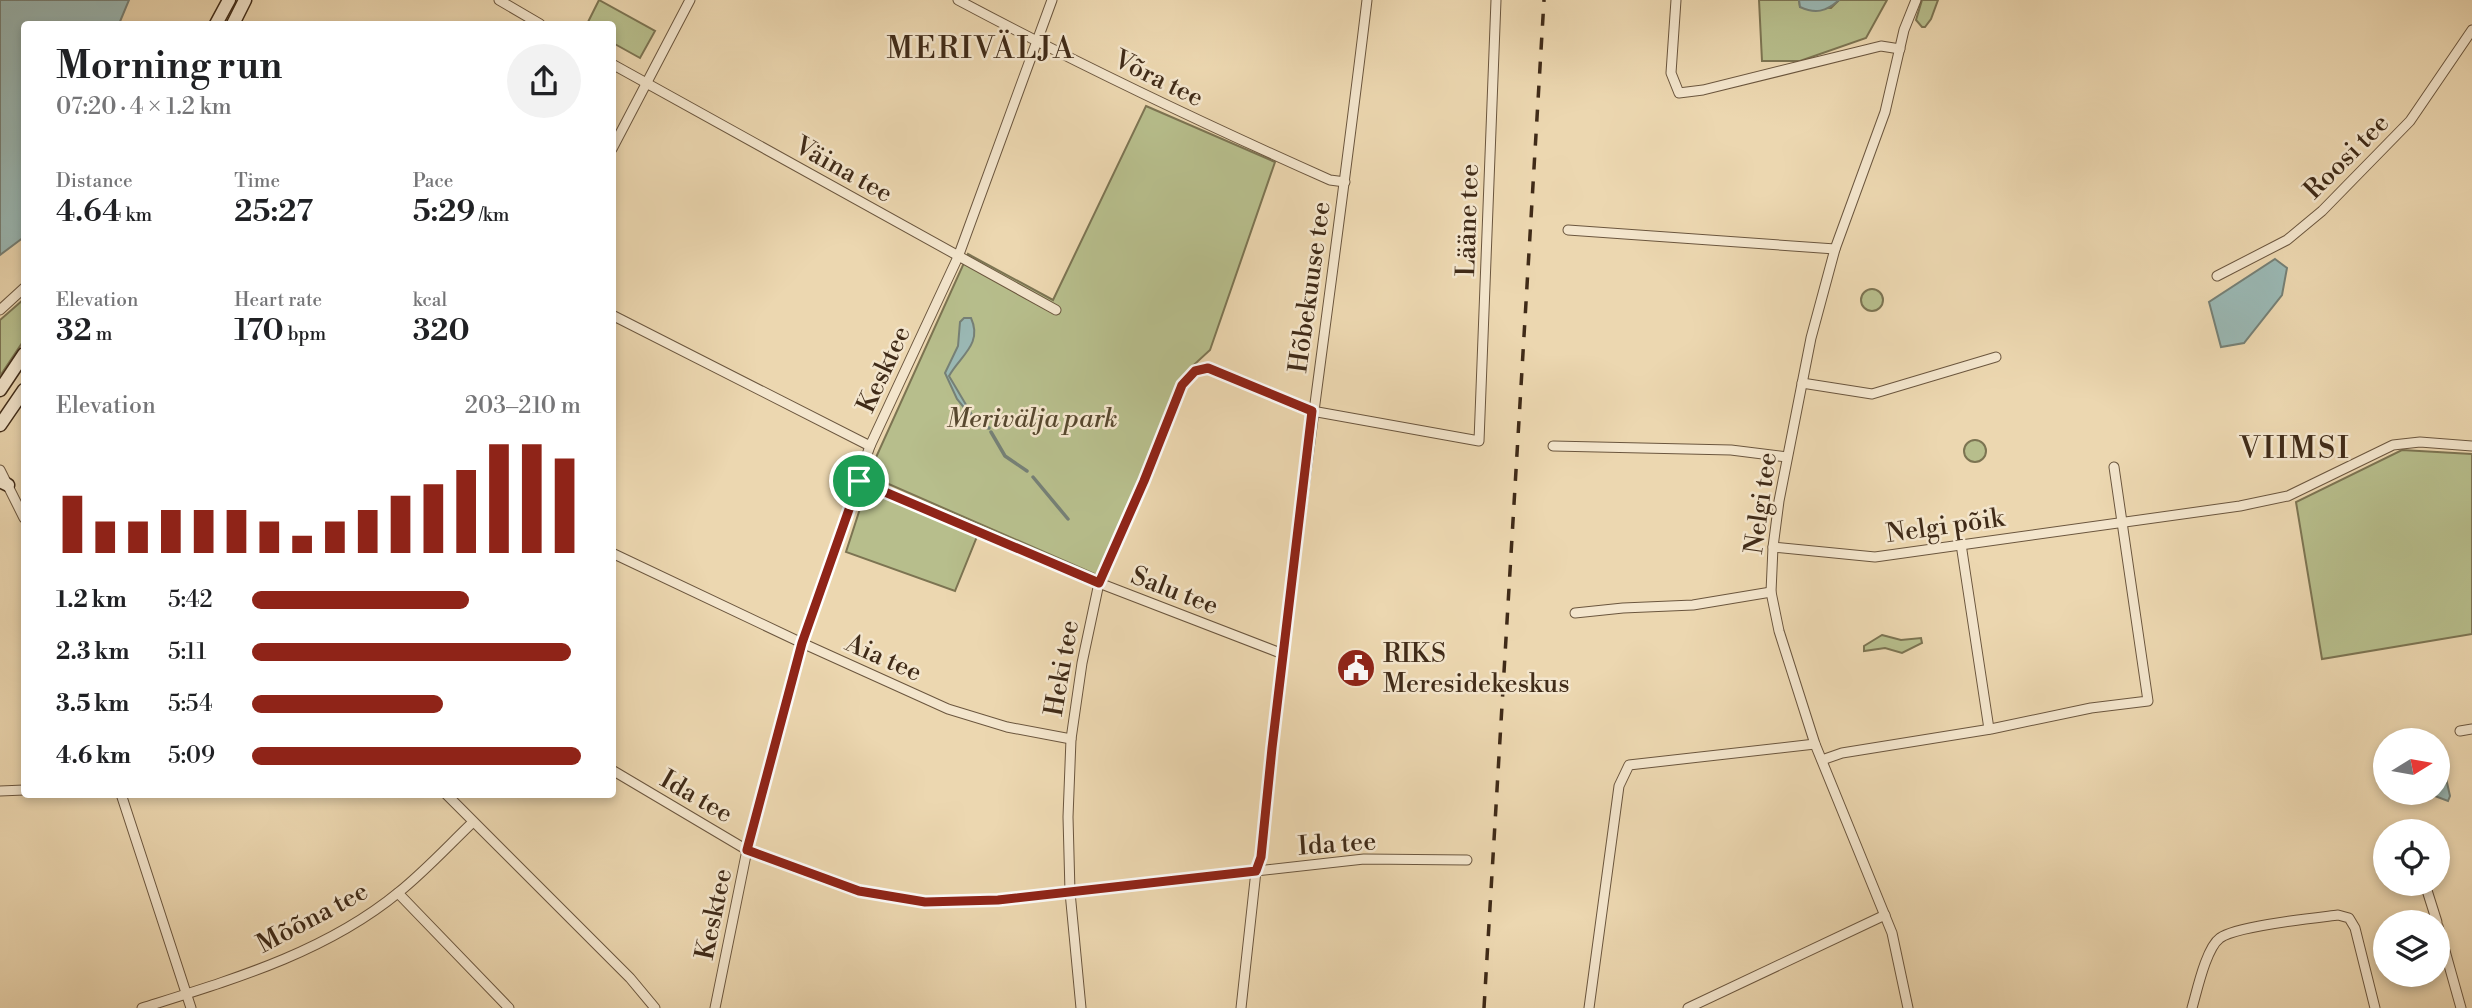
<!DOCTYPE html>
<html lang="en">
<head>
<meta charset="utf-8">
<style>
  body { margin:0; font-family:"Libre Bodoni",serif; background:#f2f2f2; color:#202124; height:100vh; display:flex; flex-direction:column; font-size:26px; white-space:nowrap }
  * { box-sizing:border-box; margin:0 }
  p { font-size:23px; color:#757577 }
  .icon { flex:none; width:38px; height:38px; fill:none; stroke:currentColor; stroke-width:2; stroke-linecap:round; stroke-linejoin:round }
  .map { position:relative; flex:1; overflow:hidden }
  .sheet { position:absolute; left:21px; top:21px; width:595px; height:777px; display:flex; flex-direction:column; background:#fff; border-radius:7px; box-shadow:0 4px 10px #0003 }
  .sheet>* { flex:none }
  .needle { width:46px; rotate:79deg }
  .buttons { position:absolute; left:2373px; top:728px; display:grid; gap:14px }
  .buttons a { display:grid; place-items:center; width:77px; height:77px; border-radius:50%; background:#fff; box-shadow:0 4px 10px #0003; font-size:35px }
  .pin { position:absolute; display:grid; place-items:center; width:60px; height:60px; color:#fff; margin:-30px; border:4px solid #fff; border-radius:50%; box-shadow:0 2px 7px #0007 }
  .round { display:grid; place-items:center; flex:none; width:74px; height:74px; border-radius:37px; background:#f2f2f2 }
  .head { display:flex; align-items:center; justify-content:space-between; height:119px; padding:0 35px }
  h1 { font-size:38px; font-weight:600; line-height:52px }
  .stats { display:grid; grid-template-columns:repeat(3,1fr); gap:10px; height:119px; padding:7px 35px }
  .stats div { display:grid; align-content:center }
  .stats b { font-size:30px; font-weight:600 }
  .stats small { font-size:19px; font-weight:400 }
  .stats p { font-size:19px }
  .chart { height:196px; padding:14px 35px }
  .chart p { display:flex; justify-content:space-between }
  .chart svg { width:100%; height:126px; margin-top:7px; stroke:#8f2418; stroke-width:6 }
  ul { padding:0 35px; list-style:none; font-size:23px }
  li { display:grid; grid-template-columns:112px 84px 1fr; align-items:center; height:52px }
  li i { height:18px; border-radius:9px; background:#8f2418 }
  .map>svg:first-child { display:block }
  .green { fill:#b7be8c; stroke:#7c7452; stroke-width:2 }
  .water { fill:#9ab8b4; stroke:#768076; stroke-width:2 }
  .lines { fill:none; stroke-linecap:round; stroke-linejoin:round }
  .stream { stroke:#768076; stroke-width:3.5 }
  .minor-casing { stroke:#6b563e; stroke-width:11 }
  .secondary-casing { stroke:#402b18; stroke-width:15 }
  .minor { stroke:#f3e5cc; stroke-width:9 }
  .secondary { stroke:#f3e5cc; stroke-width:12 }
  .rail { stroke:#402b18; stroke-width:3.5; stroke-dasharray:12 12; stroke-linecap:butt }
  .route-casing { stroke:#fff; stroke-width:14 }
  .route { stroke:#8f2418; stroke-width:9 }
  .labels { text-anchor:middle; stroke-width:5; stroke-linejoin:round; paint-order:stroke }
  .street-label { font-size:26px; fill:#402b18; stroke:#f3e5cc }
  .park-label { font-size:26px; font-style:italic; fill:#58482f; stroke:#f3e5cc }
  .poi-label { font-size:26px; fill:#402b18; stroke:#f3e5cc; text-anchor:start }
  .quarter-label { font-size:30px; letter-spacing:2px; fill:#402b18; stroke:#f3e5cc }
</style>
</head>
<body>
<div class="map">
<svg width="2472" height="1008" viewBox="0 0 2472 1008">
  <rect width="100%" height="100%" fill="#ecd7b0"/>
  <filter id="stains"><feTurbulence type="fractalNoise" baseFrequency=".00286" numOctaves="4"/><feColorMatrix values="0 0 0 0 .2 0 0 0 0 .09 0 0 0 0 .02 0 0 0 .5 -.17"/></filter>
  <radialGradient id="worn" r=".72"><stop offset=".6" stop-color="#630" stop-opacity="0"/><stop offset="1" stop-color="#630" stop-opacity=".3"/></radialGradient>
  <!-- green -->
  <g class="green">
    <path d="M 599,0 L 655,31 L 640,58 L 613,43 L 612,24 L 587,24 Z"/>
    <path d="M 1759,0 L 1799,0 L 1800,7 L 1831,8 L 1839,0 L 1887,0 L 1866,38 L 1800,61 L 1762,61 Z"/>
    <path d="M 1922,0 L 1938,0 L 1931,19 L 1925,27 L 1922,27 L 1916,20 Z"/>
    <path d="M 1146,106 L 1275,162 L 1210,350 L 1185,373 L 1099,576 L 868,475 L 968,254 L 1053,300 Z"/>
    <circle cx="1872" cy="300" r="11"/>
    <path d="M 24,299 L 24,340 L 0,376 L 0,320 Z"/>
    <circle cx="1975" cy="451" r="11"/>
    <path d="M 2402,450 L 2472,454 L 2472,634 L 2322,659 L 2296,502 Z"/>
    <path d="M 867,487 L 978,534 L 955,591 L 846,552 Z"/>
    <path d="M 1882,635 L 1901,640 L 1921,638 L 1922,643 L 1902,653 L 1885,648 L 1864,651 L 1864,646 Z"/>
  </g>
  <!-- water -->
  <g class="water">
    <path d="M 0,0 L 129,0 L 119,24 L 24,24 L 24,237 L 0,255 Z"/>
    <path d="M 1799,0 L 1839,0 C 1826,12 1815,14 1800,7 Z"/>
    <path d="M 2275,259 L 2287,268 L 2282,295 L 2244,343 L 2221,347 L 2209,302 Z"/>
    <path d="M 964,318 L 971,318 C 983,344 960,356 949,376 L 978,425 L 957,399 L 945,373 L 958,346 L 960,322 Z"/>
    <path d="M 2438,757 L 2442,760 L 2450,796 L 2448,801 L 2427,793 L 2438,793 Z"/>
  </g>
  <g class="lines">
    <!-- stream -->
    <g class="stream">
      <path d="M 978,425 L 989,428"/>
      <path d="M 991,432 L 1005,456 L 1027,471"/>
      <path d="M 1033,477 L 1068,519"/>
    </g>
    <defs>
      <g id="minor">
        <path d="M 499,0 L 540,24"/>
        <path d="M 958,0 C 1080,65 1204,124 1330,180 L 1345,182"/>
        <path d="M 1676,0 L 1671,73 L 1679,93 L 1703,90 L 1881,46 L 1900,49"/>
        <path d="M 612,64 L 1056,310"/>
        <path d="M 612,149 L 690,0"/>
        <path d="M 1568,230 L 1835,249"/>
        <path d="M 2217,276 L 2287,240 L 2322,211 L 2410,121 L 2472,30"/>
        <path d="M 0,310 L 24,288"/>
        <path d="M 612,315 L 870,446"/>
        <path d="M 1802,383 L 1872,394 L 1996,357"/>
        <path d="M 1553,446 L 1731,450 L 1787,457"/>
        <path d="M 0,470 L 24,518"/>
        <path d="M 859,481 L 1099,583 L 1283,654"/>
        <path d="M 1961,544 L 1989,729"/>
        <path d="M 1773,547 L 1875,557 L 2240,506 L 2288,496 L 2393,445 L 2420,442 L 2472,446"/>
        <path d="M 612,553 L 802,643 L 948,709 L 1007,727 L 1071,739"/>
        <path d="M 1575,613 L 1623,608 L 1693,605 L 1771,592"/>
        <path d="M 2460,731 L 2472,729"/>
        <path d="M 1822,760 L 1842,753 L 1991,729 L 2091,708 L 2148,701 L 2114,467"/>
        <path d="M 612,770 L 747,850 L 859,891 L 925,902 L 998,900 L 1364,859 L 1467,860"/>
        <path d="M 0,791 L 24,790"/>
        <path d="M 121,794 L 191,1008"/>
        <path d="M 446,794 L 630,978 L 655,1008"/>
        <path d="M 2425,884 L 2437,922"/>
        <path d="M 398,893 L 509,1008"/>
        <path d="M 2438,926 L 2461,1008"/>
        <path d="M 142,1008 C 231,980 325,953 399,892 C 425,871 448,846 472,823"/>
        <path d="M 715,1008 L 747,850 L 802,643 L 870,446 L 958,257 L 1052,0"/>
        <path d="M 1081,1008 L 1070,892 L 1068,817 L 1071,739 L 1082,663 L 1099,583 L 1144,481 L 1174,402 L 1182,385 L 1195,371 L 1208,368 L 1312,411 L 1479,441 L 1496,0"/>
        <path d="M 1241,1008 L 1256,871 L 1261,857 C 1289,570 1333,286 1367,0"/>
        <path d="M 1589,1008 L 1619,786 L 1629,765 L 1815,744"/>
        <path d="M 1688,1008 L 1885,915"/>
        <path d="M 1908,1008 L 1892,933 L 1815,744 L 1779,631 L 1771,592 L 1773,547 L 1779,501 L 1811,338 L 1835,249 L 1885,112 L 1904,30 L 1916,0"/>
        <path d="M 2192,1008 C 2197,991 2206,948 2220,938 C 2236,926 2314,918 2338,915 L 2349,918 L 2355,928 L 2375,1008"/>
      </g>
      <g id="secondary">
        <path d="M 216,24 L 229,0"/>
        <path d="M 233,24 L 245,0"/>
        <path d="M 0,390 L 24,354"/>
        <path d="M 0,425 L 24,390"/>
        <path d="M 0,481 L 8,485"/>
      </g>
    </defs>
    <!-- minor casing -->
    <use href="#minor" class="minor-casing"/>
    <!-- secondary casing -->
    <use href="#secondary" class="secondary-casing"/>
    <!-- minor -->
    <use href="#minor" class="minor"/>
    <!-- secondary -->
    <use href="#secondary" class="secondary"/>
    <!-- rail -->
    <path class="rail" d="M 1484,1008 L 1544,0"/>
  </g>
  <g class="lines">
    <defs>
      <path id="route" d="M 1208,368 L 1312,411 L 1272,748 L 1261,857 L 1256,871 L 998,900 L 925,902 L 859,891 L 747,850 L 802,643 L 859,481 L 1099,583 L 1144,481 L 1182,385 L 1195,371 Z"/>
    </defs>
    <!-- route casing -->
    <use href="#route" class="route-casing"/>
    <!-- route -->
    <use href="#route" class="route"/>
  </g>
  <!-- icons -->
  <defs>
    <symbol id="civic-disc" viewBox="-11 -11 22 22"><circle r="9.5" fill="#8f2418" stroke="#f3e5cc"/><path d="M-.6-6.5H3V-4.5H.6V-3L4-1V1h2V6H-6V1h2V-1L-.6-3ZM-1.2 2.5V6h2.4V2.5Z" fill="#fff"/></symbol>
  </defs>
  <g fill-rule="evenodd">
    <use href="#civic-disc" x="1334" y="646" width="44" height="44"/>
  </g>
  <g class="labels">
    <!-- street labels -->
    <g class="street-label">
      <text transform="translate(1159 78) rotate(26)" y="9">Võra tee</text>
      <text transform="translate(2346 156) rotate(-45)" y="9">Roosi tee</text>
      <text transform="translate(844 169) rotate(29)" y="9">Väina tee</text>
      <text transform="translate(1467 220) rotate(-88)" y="9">Lääne tee</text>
      <text transform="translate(1309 287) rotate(-82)" y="9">Hõbekuuse tee</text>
      <text transform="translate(883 369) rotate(-65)" y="9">Kesktee</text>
      <text transform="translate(1760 503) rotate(-82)" y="9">Nelgi tee</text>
      <text transform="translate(1945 525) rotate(-8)" y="9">Nelgi põik</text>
      <text transform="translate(1175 590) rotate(21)" y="9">Salu tee</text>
      <text transform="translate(884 657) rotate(24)" y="9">Aia tee</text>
      <text transform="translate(1061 668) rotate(-80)" y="9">Heki tee</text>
      <text transform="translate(697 796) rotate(30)" y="9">Ida tee</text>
      <text transform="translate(1337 843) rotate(-4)" y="9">Ida tee</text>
      <text transform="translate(713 914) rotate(-78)" y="9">Kesktee</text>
      <text transform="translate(312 917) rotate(-28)" y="9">Mõõna tee</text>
    </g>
    <!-- park labels -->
    <g class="park-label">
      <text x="1032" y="427">Merivälja park</text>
    </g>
    <!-- poi labels -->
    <g class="poi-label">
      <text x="1383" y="662">RIKS<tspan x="1383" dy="30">Meresidekeskus</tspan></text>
    </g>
    <!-- quarter labels -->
    <g class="quarter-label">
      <text x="981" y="58">MERIVÄLJA</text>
      <text x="2295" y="458">VIIMSI</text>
    </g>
  </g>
  <rect width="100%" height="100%" filter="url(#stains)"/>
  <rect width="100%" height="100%" fill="url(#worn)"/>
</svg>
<div class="buttons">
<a><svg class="needle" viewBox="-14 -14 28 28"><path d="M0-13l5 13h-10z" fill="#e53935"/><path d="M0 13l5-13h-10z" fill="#757577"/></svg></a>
<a><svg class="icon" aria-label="locate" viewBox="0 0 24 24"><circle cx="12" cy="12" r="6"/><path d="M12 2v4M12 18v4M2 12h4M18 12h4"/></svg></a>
<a><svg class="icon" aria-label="layers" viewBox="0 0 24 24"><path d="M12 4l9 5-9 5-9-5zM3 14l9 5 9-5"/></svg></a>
</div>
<div class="pin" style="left:859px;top:481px;background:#1e9e55"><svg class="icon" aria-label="arrive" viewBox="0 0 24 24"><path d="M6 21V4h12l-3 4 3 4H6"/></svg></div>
<section class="sheet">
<div class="head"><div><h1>Morning run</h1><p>07:20 · 4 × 1.2 km</p></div><a class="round"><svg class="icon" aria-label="share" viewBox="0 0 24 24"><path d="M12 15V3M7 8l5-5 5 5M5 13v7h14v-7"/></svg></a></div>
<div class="stats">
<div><p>Distance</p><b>4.64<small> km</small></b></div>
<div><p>Time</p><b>25:27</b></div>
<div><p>Pace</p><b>5:29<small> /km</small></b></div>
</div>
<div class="stats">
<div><p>Elevation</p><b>32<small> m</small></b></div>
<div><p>Heart rate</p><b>170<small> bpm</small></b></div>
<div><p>kcal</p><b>320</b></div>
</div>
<div class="chart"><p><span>Elevation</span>203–210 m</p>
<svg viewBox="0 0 160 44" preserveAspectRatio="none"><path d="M5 44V24M15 44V33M25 44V33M35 44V29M45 44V29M55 44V29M65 44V33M75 44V38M85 44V33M95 44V29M105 44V24M115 44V20M125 44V15M135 44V6M145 44V6M155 44V11"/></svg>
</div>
<ul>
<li><b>1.2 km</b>5:42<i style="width:66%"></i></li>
<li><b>2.3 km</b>5:11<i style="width:97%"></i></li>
<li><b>3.5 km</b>5:54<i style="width:58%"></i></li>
<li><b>4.6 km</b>5:09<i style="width:100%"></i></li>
</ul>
</section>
</div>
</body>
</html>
